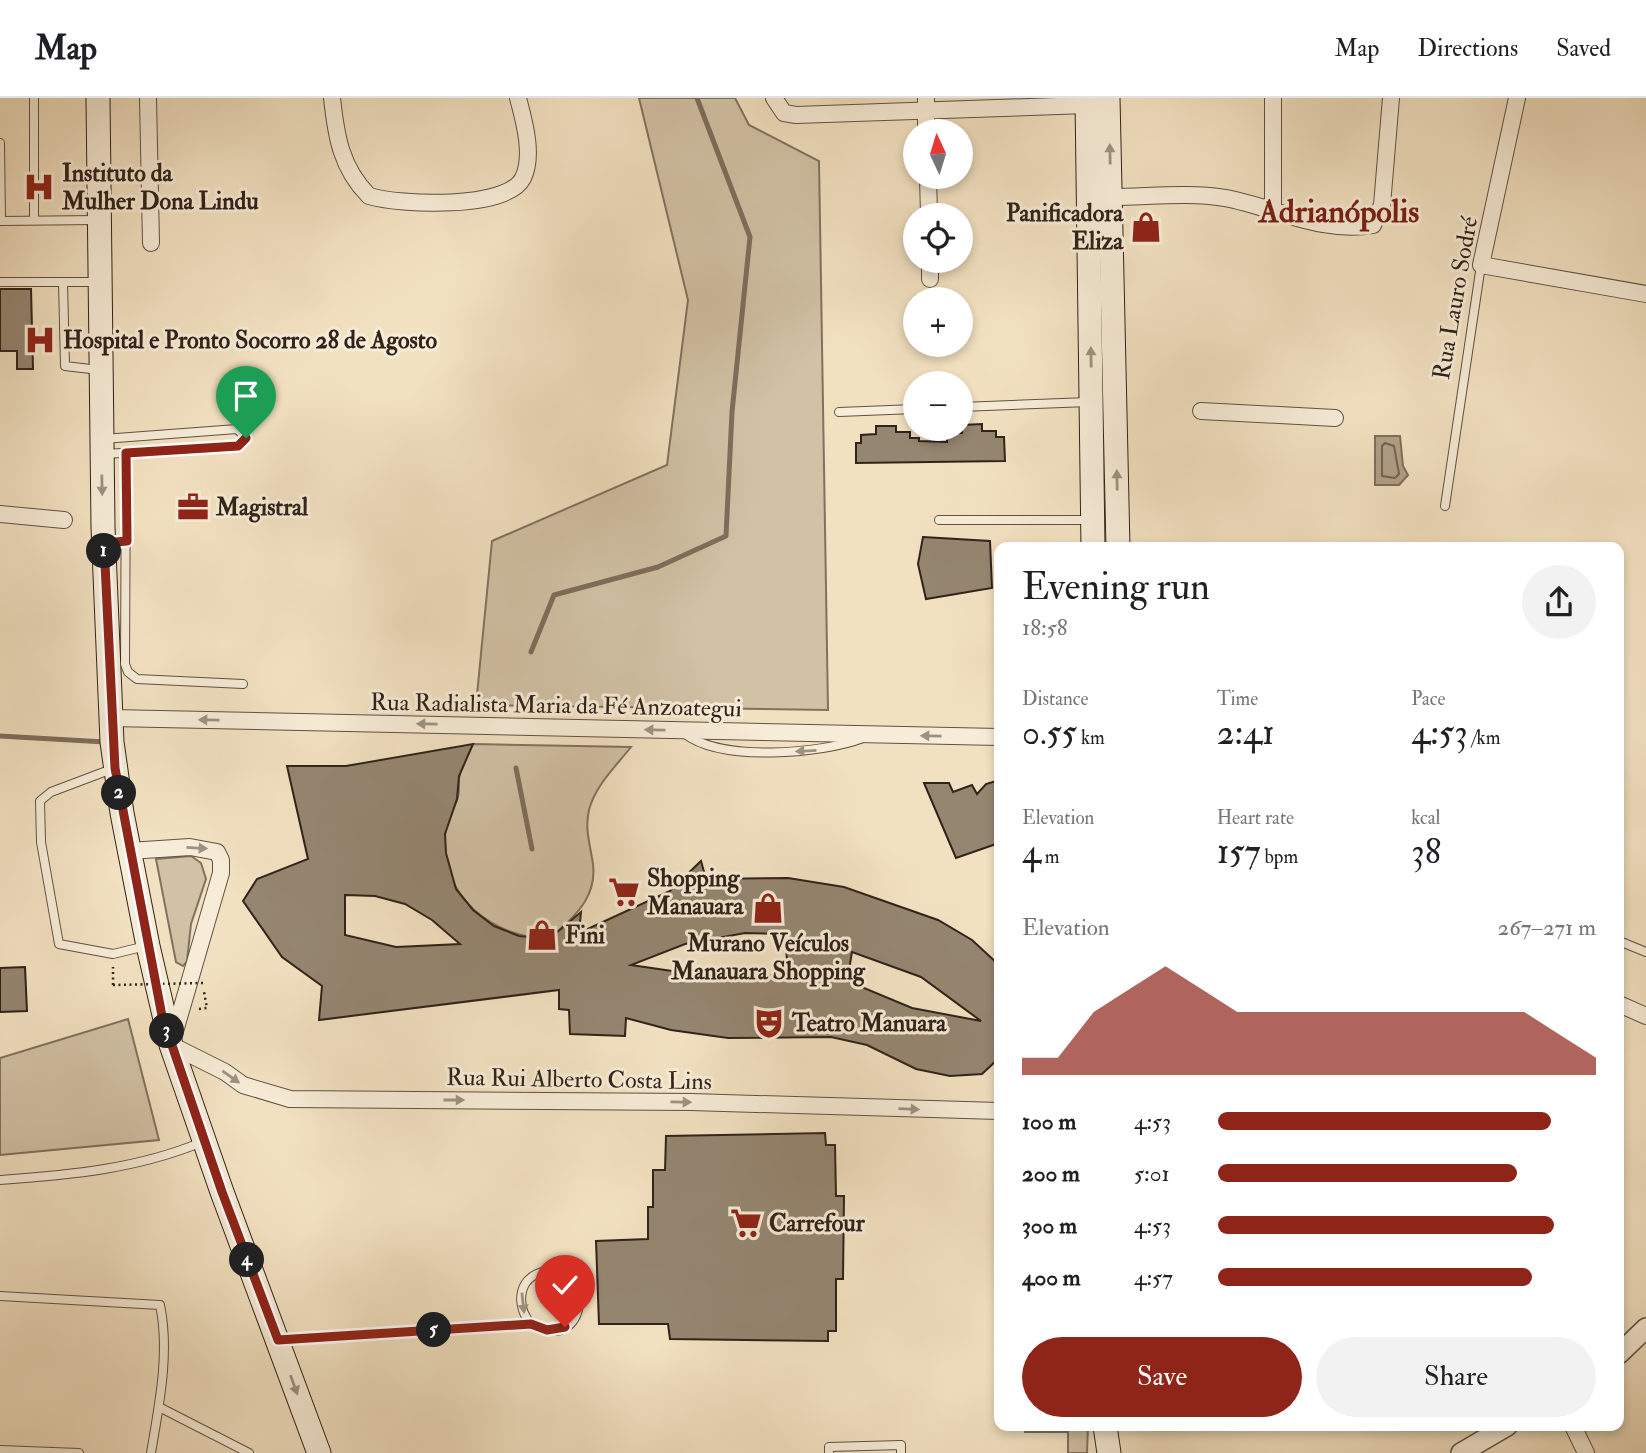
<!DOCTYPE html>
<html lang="en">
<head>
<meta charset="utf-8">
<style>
  body { margin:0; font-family:"IM FELL Double Pica",serif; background:#f2f2f2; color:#202124; height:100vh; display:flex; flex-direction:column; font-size:26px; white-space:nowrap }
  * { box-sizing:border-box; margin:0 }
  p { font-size:23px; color:#757577 }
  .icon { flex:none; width:38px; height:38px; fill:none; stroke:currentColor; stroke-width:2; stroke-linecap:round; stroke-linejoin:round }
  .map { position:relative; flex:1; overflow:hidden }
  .drawer { position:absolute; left:994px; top:444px; width:630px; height:889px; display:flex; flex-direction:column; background:#fff; border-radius:14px; box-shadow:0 4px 10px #0003 }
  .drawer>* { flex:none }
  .needle { width:46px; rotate:356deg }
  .fabs { position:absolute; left:903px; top:21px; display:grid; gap:14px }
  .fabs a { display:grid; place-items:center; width:70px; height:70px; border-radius:50%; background:#fff; box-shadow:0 4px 10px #0003; font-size:35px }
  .pin { position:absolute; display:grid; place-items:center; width:60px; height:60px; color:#fff; margin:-72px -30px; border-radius:50% 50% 50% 0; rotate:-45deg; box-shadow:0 0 7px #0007 }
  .pin .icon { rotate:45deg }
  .km { position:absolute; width:35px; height:35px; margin:-18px; border-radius:50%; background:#222; color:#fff; font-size:19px; line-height:35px; text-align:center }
  .round { display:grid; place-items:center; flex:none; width:74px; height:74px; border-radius:37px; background:#f2f2f2 }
  .summary { display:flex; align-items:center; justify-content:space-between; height:119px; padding:0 28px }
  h1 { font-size:38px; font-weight:600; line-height:52px }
  .figures { display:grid; grid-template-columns:repeat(3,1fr); gap:10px; height:119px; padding:7px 28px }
  .figures div { display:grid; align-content:center }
  .figures b { font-size:35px; font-weight:600 }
  .figures small { font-size:19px; font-weight:400 }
  .figures p { font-size:19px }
  .chart { height:196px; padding:14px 28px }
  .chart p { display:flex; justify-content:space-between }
  .chart svg { width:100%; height:126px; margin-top:7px; fill:#8f2418; opacity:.7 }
  .action { display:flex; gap:14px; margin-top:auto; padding:14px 28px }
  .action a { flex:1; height:80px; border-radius:42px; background:#8f2418; color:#fff; font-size:28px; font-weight:600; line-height:80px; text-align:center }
  .action a+a { background:#f2f2f2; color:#202124 }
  ul { padding:0 28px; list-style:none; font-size:23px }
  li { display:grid; grid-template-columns:112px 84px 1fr; align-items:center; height:52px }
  li i { height:18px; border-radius:9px; background:#8f2418 }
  header { display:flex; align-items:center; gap:42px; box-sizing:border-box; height:98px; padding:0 35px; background:#fff; border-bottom:2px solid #e0e0e0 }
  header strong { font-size:33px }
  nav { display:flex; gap:38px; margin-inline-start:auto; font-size:24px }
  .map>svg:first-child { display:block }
  .green { fill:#d1c1a5; stroke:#807260; stroke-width:2 }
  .water { fill:#b0a088; stroke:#7d6e5c; stroke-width:2 }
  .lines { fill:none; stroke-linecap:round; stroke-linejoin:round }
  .shore { stroke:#706251; stroke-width:2 }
  .stream { stroke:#7d6e5c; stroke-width:5 }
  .building { fill:#958671; stroke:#30231a; stroke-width:2; fill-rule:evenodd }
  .service-casing { stroke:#605244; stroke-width:10 }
  .minor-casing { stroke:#605244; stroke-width:18 }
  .tertiary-casing { stroke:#605244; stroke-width:22 }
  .secondary-casing { stroke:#30231a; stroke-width:25 }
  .path { stroke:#30231a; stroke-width:2.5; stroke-dasharray:2 3.5; stroke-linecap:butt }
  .service { stroke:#f7ecd7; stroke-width:8 }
  .minor { stroke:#f7ecd7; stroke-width:16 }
  .tertiary { stroke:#f7ecd7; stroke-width:19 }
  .secondary { stroke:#f7ecd7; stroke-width:23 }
  .path-bridge { stroke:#30231a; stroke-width:2.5; stroke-dasharray:2 3.5; stroke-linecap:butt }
  .oneway { fill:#9d9282 }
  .route-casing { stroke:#fff; stroke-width:14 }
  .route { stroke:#8f2418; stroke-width:9 }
  .labels { text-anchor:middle; stroke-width:6; stroke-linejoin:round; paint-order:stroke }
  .poi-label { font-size:24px; font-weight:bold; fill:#30231a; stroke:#f7ecd7; text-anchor:start }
  .street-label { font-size:24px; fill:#30231a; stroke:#f7ecd7 }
  .district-label { font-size:32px; font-weight:bold; fill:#7a1f14; stroke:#f7ecd7 }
</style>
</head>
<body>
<header>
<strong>Map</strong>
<nav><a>Map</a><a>Directions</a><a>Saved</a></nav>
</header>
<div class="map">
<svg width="1646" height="1355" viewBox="0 0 1646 1355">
  <rect width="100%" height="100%" fill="#f2e1c1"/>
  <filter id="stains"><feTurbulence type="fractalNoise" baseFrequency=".00286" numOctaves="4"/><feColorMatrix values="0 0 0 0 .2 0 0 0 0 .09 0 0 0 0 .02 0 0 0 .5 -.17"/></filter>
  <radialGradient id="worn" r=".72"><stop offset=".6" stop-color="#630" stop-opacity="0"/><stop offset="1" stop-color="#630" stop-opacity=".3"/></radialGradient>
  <!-- green -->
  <g class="green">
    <path d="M 639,0 L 735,0 L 749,27 L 819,63 L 828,612 L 476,607 L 492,443 L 667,367 L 688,202 Z"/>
    <path d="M 473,646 L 631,649 C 616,668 595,688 589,712 C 585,729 589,743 592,760 C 600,798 575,818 549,841 C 492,839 440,799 445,737 C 446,724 452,714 457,702 C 461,693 457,684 460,676 C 463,665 468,656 473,646 Z"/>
    <path d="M 191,758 L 201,765 L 206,781 L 191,826 L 187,863 L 183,868 L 176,864 L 156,761 Z"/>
    <path d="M 128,921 L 159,1042 L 0,1057 L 0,960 Z"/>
    <path d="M 1025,1328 L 1088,1328 L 1087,1355 L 1068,1355 L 1068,1334 L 1025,1334 Z"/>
  </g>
  <!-- water -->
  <path class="water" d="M 1375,338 L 1400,338 L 1403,368 L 1408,377 L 1399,387 L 1375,387 Z"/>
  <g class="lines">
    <!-- shore -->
    <path class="shore" d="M 1385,345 L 1394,348 L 1399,376 L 1395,380 L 1382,378 L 1382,348 Z"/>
    <!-- stream -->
    <g class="stream">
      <path d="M 531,554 L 554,497 L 658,469 L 726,438 L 732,314 L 750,139 L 697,0"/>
      <path d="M 0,638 L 105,644"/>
      <path d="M 516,670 L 532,751"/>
    </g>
  </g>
  <!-- building -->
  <g class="building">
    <path d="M 0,191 L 31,191 L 33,271 L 17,271 L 17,253 L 0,253 Z"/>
    <path d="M 982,326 L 982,333 L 996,333 L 996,339 L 1004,339 L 1005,363 L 856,365 L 856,345 L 861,345 L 861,337 L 876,336 L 876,328 L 896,328 L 896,334 L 910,334 L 910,340 L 919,340 L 919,343 L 947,344 L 947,335 L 962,335 L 962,327 Z"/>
    <path d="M 923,439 L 990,443 L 992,490 L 926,501 L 918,466 Z"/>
    <path d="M 473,646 L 459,678 L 457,701 L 445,736 L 446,755 L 456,791 L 473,812 L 494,828 L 519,838 L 549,841 L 581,814 L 579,835 L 670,793 L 701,763 L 706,781 L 788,780 L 844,789 L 938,822 L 972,842 L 999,867 L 999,960 L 982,976 L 950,978 L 916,971 L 867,947 L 831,939 L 728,940 L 671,932 L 626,920 L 625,938 L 570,936 L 569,912 L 559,911 L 559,892 L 319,922 L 322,888 L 282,859 L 243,803 L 257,781 L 308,761 L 287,668 L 346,668 ZM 345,797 L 375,798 L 405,806 L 432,822 L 460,846 L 396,849 L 345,837 ZM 745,835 L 785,836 L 788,876 L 727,881 L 631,867 L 685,846 ZM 852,854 L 921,879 L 981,923 L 912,910 L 847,883 Z"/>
    <path d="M 999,682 L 999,745 L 956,760 L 924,685 L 949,685 L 953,694 L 972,687 L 977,696 L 986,686 Z"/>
    <path d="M 25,869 L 27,913 L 0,914 L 0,870 Z"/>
    <path d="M 825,1035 L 826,1047 L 835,1047 L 836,1098 L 844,1098 L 843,1181 L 836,1181 L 836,1233 L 828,1233 L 828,1243 L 670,1241 L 668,1226 L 599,1226 L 596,1143 L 648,1141 L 648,1109 L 653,1109 L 653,1072 L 665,1072 L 666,1038 Z"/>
  </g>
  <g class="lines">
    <defs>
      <g id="service">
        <path d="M 0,45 L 1,123"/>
        <path d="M 34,122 L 34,0"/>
        <path d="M 0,123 L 99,122"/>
        <path d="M 0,184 L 99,184"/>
        <path d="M 63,184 L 65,268 L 99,272"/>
        <path d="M 961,309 L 1089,304"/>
        <path d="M 839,314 L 915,311"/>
        <path d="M 103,341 L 237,331 L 246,340 L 238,348 L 105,356"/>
        <path d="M 126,355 L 125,566 L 128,574 L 137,581 L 243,586"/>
        <path d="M 1445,408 L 1481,167"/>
        <path d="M 939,422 L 1090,422"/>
        <path d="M 685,636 C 722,664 821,656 863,640"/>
        <path d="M 112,671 L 51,694 L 40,703 L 41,744 L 59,846 L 113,856 L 146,848"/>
        <path d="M 1619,843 L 1646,854"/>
        <path d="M 0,1082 C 70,1077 137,1071 202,1044"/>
        <path d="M 0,1198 L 160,1207 C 170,1255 159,1307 151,1355"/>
        <path d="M 279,1242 L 531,1226 C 590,1260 596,1157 542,1174 C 517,1181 516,1209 531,1226"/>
        <path d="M 159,1309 L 249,1355"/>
        <path d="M 0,1352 L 79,1355"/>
        <path d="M 829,1355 L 829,1349 L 901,1347 L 901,1355"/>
      </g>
      <g id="minor">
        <path d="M 148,0 L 151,145"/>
        <path d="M 332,0 C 336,38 341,70 369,98 C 399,107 507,112 523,80 C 534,57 524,23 518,0"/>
        <path d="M 774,0 L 784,15 L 796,17 L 1087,7"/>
        <path d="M 926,0 L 926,33"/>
        <path d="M 1273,0 L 1273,115"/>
        <path d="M 1517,0 L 1481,167 L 1646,196"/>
        <path d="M 928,79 L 929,117"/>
        <path d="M 1111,99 C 1148,99 1188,94 1225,100 C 1274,109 1321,136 1373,127 L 1382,107 L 1391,0"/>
        <path d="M 930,163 L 930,181"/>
        <path d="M 1201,313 L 1335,320"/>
        <path d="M 0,416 L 64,422"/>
        <path d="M 111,620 L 999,639"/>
        <path d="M 129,753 L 190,749 L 217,754 L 221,762 L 221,775 L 171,947 L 225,974 L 243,987 L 290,1001 L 691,1004 L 999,1013"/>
        <path d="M 1619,906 L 1646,918"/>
        <path d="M 1573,1328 L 1586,1355"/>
      </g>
      <g id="tertiary">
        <path d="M 1619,1256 L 1646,1230"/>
        <path d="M 1461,1355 L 1507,1328"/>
      </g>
      <g id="secondary">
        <path d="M 98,0 L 103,429 L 112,644 L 122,715 L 148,848 L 171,947 L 222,1094 L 319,1355"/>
        <path d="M 1087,0 L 1093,450"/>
        <path d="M 1108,0 L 1118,450"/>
        <path d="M 1105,1328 L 1109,1355"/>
      </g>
    </defs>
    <!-- service casing -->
    <use href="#service" class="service-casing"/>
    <!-- minor casing -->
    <use href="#minor" class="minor-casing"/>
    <!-- tertiary casing -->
    <use href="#tertiary" class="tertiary-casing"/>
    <!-- secondary casing -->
    <use href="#secondary" class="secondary-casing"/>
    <!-- path -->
    <g class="path">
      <path d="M 113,887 L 113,869"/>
      <path d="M 199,911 L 207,910 L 204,894"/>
    </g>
    <!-- service -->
    <use href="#service" class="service"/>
    <!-- minor -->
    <use href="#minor" class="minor"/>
    <!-- tertiary -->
    <use href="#tertiary" class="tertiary"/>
    <!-- secondary -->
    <use href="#secondary" class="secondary"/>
    <!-- path-bridge -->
    <path class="path-bridge" d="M 113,887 L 203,885"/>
  </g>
  <!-- one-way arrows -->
  <defs><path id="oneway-solid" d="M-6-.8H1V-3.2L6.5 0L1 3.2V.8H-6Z" transform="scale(1.75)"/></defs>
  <g class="oneway">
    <use href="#oneway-solid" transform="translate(1110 56) rotate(-91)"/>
    <use href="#oneway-solid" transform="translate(1091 259) rotate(-91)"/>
    <use href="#oneway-solid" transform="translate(1117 382) rotate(-91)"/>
    <use href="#oneway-solid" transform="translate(102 387) rotate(89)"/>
    <use href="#oneway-solid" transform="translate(209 622) rotate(-179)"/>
    <use href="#oneway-solid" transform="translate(427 626) rotate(-179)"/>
    <use href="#oneway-solid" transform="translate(655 632) rotate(-179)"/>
    <use href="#oneway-solid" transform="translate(931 638) rotate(-179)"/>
    <use href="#oneway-solid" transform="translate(806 653) rotate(177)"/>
    <use href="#oneway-solid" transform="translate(197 750) rotate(3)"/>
    <use href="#oneway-solid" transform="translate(231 979) rotate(35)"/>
    <use href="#oneway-solid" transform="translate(454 1002)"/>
    <use href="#oneway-solid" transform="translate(681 1004) rotate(1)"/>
    <use href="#oneway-solid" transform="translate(909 1011) rotate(2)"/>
    <use href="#oneway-solid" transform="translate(523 1205) rotate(84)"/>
    <use href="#oneway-solid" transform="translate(294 1287) rotate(70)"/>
  </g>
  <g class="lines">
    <defs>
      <path id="route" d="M 246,340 L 238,348 L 126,355 L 127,443 L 104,445 L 115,670 L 162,918 L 222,1094 L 278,1242 L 531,1226 L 547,1232 L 565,1229"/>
    </defs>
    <!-- route casing -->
    <use href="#route" class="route-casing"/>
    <!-- route -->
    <use href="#route" class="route"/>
  </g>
  <!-- icons -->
  <defs>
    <symbol id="hospital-bare" viewBox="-9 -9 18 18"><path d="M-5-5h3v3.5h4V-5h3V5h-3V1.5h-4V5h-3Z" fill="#8f2418" stroke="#f7ecd7" stroke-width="2.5" paint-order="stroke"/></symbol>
    <symbol id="shop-bare" viewBox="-9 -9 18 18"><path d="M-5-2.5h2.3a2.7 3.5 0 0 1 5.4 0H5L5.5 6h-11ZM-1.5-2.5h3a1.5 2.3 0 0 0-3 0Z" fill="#8f2418" stroke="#f7ecd7" stroke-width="2.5" paint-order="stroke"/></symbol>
    <symbol id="office-bare" viewBox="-9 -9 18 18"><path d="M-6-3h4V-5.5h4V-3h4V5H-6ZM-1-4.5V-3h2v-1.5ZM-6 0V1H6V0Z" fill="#8f2418" stroke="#f7ecd7" stroke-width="2.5" paint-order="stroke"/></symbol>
    <symbol id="supermarket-bare" viewBox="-9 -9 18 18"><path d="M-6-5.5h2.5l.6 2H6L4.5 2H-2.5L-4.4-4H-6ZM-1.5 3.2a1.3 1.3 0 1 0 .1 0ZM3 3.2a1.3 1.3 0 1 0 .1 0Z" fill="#8f2418" stroke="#f7ecd7" stroke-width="2.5" paint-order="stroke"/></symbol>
    <symbol id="theatre-bare" viewBox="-9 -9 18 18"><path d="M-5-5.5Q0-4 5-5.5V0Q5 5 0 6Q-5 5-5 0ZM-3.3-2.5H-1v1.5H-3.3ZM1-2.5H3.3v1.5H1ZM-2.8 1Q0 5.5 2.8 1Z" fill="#8f2418" stroke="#f7ecd7" stroke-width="2.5" paint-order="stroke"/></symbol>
  </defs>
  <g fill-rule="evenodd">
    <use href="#hospital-bare" x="17" y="67" width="44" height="44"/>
    <use href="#shop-bare" x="1124" y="107" width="44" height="44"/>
    <use href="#hospital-bare" x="18" y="220" width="44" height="44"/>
    <use href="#office-bare" x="171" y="387" width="44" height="44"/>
    <use href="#supermarket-bare" x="602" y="772" width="44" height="44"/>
    <use href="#shop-bare" x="746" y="788" width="44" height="44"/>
    <use href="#shop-bare" x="520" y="815" width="44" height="44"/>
    <use href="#theatre-bare" x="747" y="903" width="44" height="44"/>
    <use href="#supermarket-bare" x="724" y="1103" width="44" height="44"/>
  </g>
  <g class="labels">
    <!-- poi labels -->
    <g class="poi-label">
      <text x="62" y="83">Instituto da<tspan x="62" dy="28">Mulher Dona Lindu</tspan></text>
      <text x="1123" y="123" text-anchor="end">Panificadora<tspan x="1123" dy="28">Eliza</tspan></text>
      <text x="63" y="250">Hospital e Pronto Socorro 28 de Agosto</text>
      <text x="216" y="417">Magistral</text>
      <text x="647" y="788">Shopping<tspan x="647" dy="28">Manauara</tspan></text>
      <text x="565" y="845">Fini</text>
      <text x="768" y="853" text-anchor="middle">Murano Veículos<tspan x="768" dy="28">Manauara Shopping</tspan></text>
      <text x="792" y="933">Teatro Manuara</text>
      <text x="769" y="1133">Carrefour</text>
    </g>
    <!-- street labels -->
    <g class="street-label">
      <text transform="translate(1455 200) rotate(-80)" y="8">Rua Lauro Sodré</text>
      <text transform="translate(556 607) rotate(1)" y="8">Rua Radialista Maria da Fé Anzoategui</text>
      <text transform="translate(579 981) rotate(1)" y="8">Rua Rui Alberto Costa Lins</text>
    </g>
    <!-- district labels -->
    <g class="district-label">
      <text x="1339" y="124">Adrianópolis</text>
    </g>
  </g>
  <rect width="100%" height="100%" filter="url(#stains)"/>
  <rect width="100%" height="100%" fill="url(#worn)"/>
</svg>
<div class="fabs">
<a><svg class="needle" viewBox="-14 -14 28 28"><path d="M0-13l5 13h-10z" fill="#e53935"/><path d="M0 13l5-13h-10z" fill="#757577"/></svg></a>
<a><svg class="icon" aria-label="locate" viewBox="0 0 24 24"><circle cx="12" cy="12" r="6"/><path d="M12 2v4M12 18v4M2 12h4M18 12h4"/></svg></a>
<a>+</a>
<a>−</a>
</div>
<div class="pin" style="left:246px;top:340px;background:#1e9e55"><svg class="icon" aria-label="arrive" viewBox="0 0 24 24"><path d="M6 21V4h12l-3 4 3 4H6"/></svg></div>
<div class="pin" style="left:565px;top:1229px;background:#d93025"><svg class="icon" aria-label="check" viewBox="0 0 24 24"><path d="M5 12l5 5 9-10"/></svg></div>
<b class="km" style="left:104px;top:453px">1</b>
<b class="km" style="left:119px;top:695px">2</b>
<b class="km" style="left:167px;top:933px">3</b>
<b class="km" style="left:247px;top:1162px">4</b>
<b class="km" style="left:434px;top:1232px">5</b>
<section class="drawer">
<div class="summary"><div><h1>Evening run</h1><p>18:58</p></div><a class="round"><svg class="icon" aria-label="share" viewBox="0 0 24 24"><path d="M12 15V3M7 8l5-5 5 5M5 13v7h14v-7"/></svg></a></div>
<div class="figures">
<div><p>Distance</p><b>0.55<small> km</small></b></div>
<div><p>Time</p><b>2:41</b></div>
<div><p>Pace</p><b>4:53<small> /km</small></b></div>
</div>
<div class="figures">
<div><p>Elevation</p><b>4<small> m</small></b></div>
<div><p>Heart rate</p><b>157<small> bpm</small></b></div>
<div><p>kcal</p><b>38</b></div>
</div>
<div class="chart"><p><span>Elevation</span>267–271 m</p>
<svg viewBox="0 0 160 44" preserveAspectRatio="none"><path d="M0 44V38L10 38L20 22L30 14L40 6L50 14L60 22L70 22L80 22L90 22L100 22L110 22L120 22L130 22L140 22L150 30L160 38V44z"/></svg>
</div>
<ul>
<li><b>100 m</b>4:53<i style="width:88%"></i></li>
<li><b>200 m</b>5:01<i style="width:79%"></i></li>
<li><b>300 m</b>4:53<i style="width:89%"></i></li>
<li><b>400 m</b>4:57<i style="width:83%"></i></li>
</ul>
<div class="action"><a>Save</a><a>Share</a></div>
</section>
</div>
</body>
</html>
